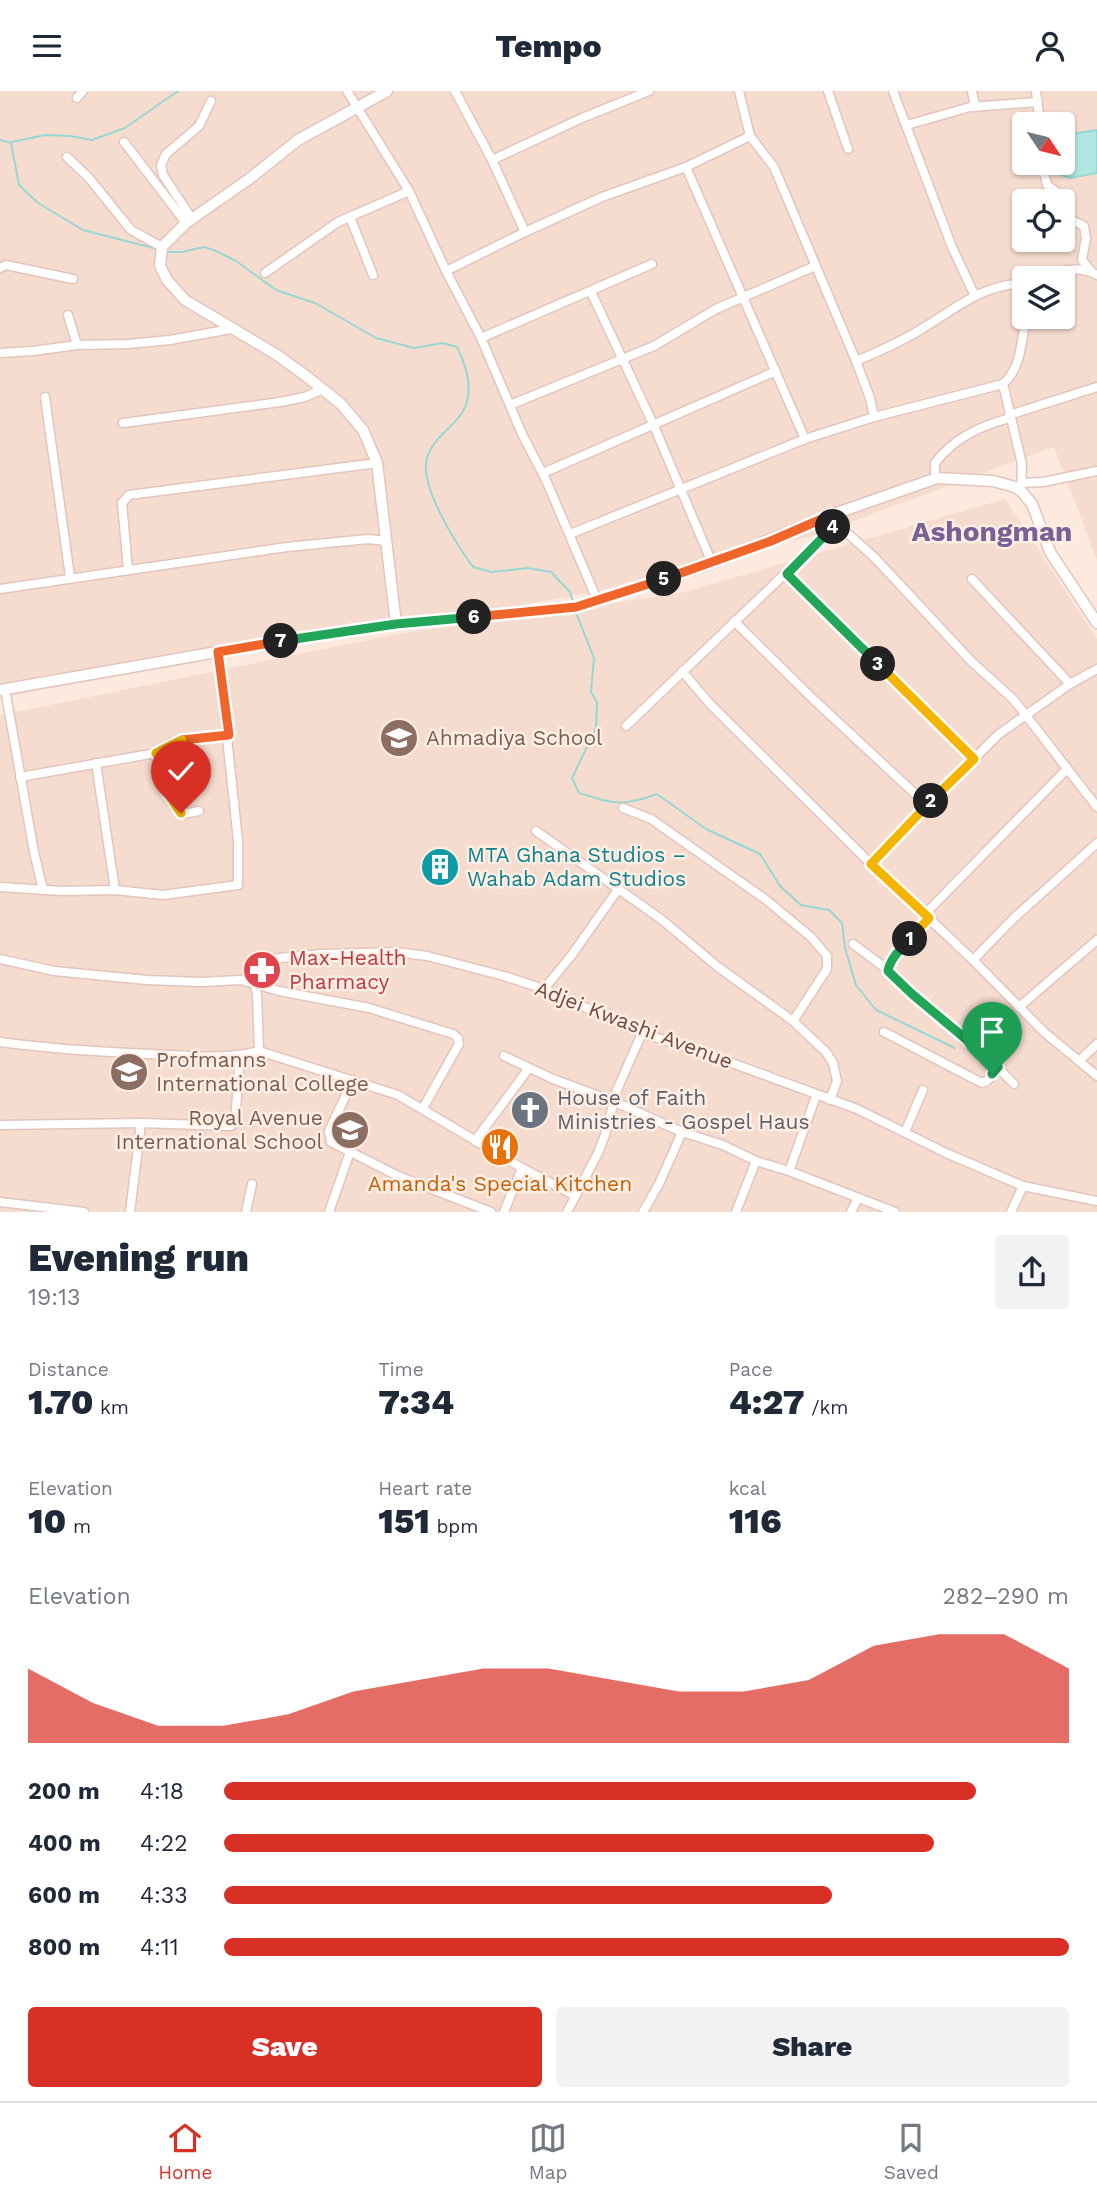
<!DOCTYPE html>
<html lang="en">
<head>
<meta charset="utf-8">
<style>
  body { margin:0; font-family:"Work Sans",sans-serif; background:#f2f2f3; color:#1f2937; height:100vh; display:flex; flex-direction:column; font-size:26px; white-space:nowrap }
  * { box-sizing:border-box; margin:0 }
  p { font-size:23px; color:#747a83 }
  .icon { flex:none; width:38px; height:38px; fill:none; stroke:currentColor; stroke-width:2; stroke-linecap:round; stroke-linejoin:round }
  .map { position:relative; height:1121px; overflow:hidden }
  .drawer { display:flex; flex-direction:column; background:#fff; flex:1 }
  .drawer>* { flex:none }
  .needle { width:46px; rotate:125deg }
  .tools { position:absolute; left:1012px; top:21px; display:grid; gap:14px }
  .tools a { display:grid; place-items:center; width:63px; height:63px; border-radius:7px; background:#fff; box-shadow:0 2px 5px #0004; font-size:35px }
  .pin { position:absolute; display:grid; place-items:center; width:60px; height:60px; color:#fff; margin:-72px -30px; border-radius:50% 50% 50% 0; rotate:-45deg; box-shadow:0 0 7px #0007 }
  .pin .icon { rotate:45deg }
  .km { position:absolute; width:35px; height:35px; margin:-18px; border-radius:50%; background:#222; color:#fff; font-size:19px; line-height:35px; text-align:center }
  .round { display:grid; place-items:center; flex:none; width:74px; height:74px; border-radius:7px; background:#f2f2f3 }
  .head { display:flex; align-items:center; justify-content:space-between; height:119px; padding:0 28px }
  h1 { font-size:38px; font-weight:800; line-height:52px }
  .stats { display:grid; grid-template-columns:repeat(3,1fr); gap:10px; height:119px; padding:7px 28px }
  .stats div { display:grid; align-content:center }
  .stats b { font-size:35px; font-weight:800 }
  .stats small { font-size:19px; font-weight:400 }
  .stats p { font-size:19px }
  .chart { height:196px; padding:14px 28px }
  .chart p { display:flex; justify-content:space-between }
  .chart svg { width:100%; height:126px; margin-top:7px; fill:#d93025; opacity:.7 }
  .primary-button { display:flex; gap:14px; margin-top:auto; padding:14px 28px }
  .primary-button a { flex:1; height:80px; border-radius:7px; background:#d93025; color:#fff; font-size:28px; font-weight:800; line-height:80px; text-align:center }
  .primary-button a+a { background:#f2f2f3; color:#1f2937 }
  ul { padding:0 28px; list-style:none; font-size:23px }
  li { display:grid; grid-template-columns:112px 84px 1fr; align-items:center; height:52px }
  li i { height:18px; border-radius:9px; background:#d93025 }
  header { display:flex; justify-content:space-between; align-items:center; height:91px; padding:0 28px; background:#fff; font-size:32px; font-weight:800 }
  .dock { display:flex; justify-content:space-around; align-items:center; height:98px; border-top:2px solid #e0e1e3; background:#fff; font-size:19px; color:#747a83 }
  .dock a { display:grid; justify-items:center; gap:4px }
  .dock .on { color:#d93025 }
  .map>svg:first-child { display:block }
  .residential { fill:#f6dbcf; fill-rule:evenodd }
  .water { fill:#b2e6e0; stroke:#98d8d2; stroke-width:2 }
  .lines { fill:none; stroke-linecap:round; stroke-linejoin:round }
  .stream { stroke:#98d8d2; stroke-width:2 }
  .minor-casing { stroke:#e2c5bd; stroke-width:11 }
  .tertiary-casing { stroke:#e2c5bd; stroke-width:13 }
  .minor { stroke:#fff; stroke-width:8 }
  .tertiary { stroke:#fff; stroke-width:10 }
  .split-1-casing { stroke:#fff; stroke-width:14 }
  .split-2-casing { stroke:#fff; stroke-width:14 }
  .split-3-casing { stroke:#fff; stroke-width:14 }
  .split-4-casing { stroke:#fff; stroke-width:14 }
  .split-5-casing { stroke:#fff; stroke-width:14 }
  .split-6-casing { stroke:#fff; stroke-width:14 }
  .split-7-casing { stroke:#fff; stroke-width:14 }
  .split-8-casing { stroke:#fff; stroke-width:14 }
  .split-9-casing { stroke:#fff; stroke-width:14 }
  .split-1 { stroke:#22a559; stroke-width:9 }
  .split-2 { stroke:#f5b400; stroke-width:9 }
  .split-3 { stroke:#f5b400; stroke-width:9 }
  .split-4 { stroke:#22a559; stroke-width:9 }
  .split-5 { stroke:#f0652b; stroke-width:9 }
  .split-6 { stroke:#f0652b; stroke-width:9 }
  .split-7 { stroke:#22a559; stroke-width:9 }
  .split-8 { stroke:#f0652b; stroke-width:9 }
  .split-9 { stroke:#f5b400; stroke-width:9 }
  .labels { text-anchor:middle; stroke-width:5; stroke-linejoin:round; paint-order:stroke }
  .education-label { font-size:21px; fill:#785e54; stroke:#ffeee4; text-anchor:start }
  .culture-label { font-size:21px; fill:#0d838f; stroke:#ffeee4; text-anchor:start }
  .health-label { font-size:21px; fill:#be3a42; stroke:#ffeee4; text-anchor:start }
  .street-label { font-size:21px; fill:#724b46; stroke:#ffeee4 }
  .worship-label { font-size:21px; fill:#5b616d; stroke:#ffeee4; text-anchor:start }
  .food-label { font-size:21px; fill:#c56008; stroke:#ffeee4 }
  .district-label { font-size:28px; font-weight:bold; fill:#776196; stroke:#ffeee4 }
</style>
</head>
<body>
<header><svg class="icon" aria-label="menu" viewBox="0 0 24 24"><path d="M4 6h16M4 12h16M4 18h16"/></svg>Tempo<svg class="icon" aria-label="person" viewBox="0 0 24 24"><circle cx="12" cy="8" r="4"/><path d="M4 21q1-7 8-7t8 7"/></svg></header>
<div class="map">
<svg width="1097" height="1121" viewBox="0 0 1097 1121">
  <rect width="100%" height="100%" fill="#fde9de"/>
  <!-- residential -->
  <g class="residential">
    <path d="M 0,0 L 1097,0 L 1097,469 L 1054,356 L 812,445 L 699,471 L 600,500 L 0,606 ZM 1024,33 L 1062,33 L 1062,72 L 1024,72 ZM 1024,110 L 1062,110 L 1062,149 L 1024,149 ZM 1024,187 L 1062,187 L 1062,226 L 1024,226 Z"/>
    <path d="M 1005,408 L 1097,548 L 1097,1121 L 0,1121 L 0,624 L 398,543 L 681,502 Z"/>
  </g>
  <!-- water -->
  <path class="water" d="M 1097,39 L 1097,82 L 1070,87 L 1058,83 C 1061,69 1064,57 1071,43 Z"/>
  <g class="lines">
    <!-- stream -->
    <g class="stream">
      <path d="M 0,49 L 11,52 L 19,94 L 38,112 L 83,139 L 157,158"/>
      <path d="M 12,51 L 45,44 L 70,45 L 92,49 L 125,37 L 178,0"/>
      <path d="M 165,161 L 182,161 L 204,156 L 216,160 L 236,170 L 276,199 L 315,212 L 376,247 L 414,257 L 443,252 L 457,256 C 467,276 475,301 462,322 C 452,337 435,346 428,364 C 416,391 457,454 473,476 L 492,481 L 528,477 L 551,481 L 570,501 L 573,511"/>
      <path d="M 575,519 L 594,567 L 591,601 L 597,611 L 596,637 L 572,687 L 579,702 C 614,713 622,716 657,703 L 706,738 L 760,763 L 780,795 L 801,814 L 829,819 L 842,832 L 845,857 L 856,894 L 876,919 L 955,957"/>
    </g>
    <defs>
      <g id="minor">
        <path d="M 347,0 L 409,100 L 446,180 L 481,247 L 523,345 L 546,389 L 598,511"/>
        <path d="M 455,0 L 492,69 L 525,141"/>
        <path d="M 739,0 L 750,45 L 774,76 L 856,270 L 870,307 L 874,326"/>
        <path d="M 828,0 L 848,58"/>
        <path d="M 893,0 L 952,156 L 974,203"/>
        <path d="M 972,0 L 975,16"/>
        <path d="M 1036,0 L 1040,33"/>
        <path d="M 77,7 L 83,0"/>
        <path d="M 907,34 L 970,16 L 1038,11"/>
        <path d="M 124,51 L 186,132"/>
        <path d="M 67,66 L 89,87 L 131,139 L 162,156"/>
        <path d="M 492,69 L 582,27 L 649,0"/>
        <path d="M 1042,72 L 1047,94 L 1055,100 L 1059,110"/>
        <path d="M 686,76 L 805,348"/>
        <path d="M 1062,121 L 1067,127 L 1084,135 L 1086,147 L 1082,169 L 1092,181"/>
        <path d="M 350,126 L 373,184"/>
        <path d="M 192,128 L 163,84 L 161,74 L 166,63 L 199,35 L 211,10"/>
        <path d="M 0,177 L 6,174 L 73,188"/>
        <path d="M 446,180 L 525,141 L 602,106 L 686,76 L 750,45"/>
        <path d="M 265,182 L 338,131 L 409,100"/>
        <path d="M 1045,187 C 1063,179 1078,174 1097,184"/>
        <path d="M 591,201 L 654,335 L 712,472"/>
        <path d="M 68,224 L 77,254"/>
        <path d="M 481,247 L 652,173"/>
        <path d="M 0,262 L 33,260 L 77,254 L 128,253 L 170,249 L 231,238"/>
        <path d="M 856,270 C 878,261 900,251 920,239 C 957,217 979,195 1024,192"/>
        <path d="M 1003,293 L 1022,373 L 1021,400"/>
        <path d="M 45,306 L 70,486"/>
        <path d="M 510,314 L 654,255 L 716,218 L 815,175"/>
        <path d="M 1009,324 L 1097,296"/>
        <path d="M 123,332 L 280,311 L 305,306 L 323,298"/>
        <path d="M 543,382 L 776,280"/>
        <path d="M 935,388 L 935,372 C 954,347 980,335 1010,327"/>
        <path d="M 1022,392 L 1043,391 L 1097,380"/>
        <path d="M 831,424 L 837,433 L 875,467 L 971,570 L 1014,609 L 1097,716"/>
        <path d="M 570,443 L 805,348 L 874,326 L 1003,293 C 1022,276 1021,250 1026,226"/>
        <path d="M 128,479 L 122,412 L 129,404 L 377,372"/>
        <path d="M 787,483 L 974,668"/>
        <path d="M 972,488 L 1070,593"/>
        <path d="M 0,498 L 287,456 L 368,448 L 387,450"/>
        <path d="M 734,530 L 812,607 L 927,714"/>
        <path d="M 682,580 L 710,613 L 871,773 L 973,869 L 1044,941 L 1097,985"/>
        <path d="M 5,598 L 34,761 L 43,799"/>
        <path d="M 626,635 L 837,433"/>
        <path d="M 156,662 C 164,674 163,687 167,700 C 170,710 178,715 183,723 L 199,720"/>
        <path d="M 96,672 L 115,799"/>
        <path d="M 20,686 L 156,662 L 179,650 L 229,644"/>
        <path d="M 623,717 L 651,728 L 765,808 L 811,846 L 827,865 L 827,878 L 793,930"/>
        <path d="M 536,740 L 661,828 L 718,876 L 793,930 L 826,961 L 833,972 L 837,990 L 830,1009"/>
        <path d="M 871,773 L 899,742 L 999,643 L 1070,593 L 1097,578"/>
        <path d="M 0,796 L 62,800 L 115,799 L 163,804 L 238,794 L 238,750 L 218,561"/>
        <path d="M 925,823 L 1067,678"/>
        <path d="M 929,827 C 916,841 891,861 888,879 C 927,921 974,951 1014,993"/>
        <path d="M 853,853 L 888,879"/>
        <path d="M 0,868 L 54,880 L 147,889 L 201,891 L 241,889 L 279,900 L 369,917 L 453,943 L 458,947 L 459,953 L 423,1017"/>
        <path d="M 973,869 L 1013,828 L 1097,752"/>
        <path d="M 544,898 L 571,865 L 619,797"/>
        <path d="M 1019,916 L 1097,849"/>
        <path d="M 884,941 L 982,992 L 987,990 L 998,976"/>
        <path d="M 0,951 C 50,958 101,961 151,963 C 187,965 224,969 259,960 L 398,1004 L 522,1077 L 574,1104"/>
        <path d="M 259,960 L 257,904 L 250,870 L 321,863 L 396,861 L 427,865 L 504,885 L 544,898 L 642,942 L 710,964 L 857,1018 L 946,1062 L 1023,1095 L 1097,1110"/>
        <path d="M 504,965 L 553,988 L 615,1011 L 682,1041 L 723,1054 L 756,1070 L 789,1080 L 895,1121"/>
        <path d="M 1080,969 L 1097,953"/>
        <path d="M 353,989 L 329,1040 L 331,1051 L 398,1085 L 491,1121"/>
        <path d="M 0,1034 L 141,1032 L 231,1035 L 235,1031 L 240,965"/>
        <path d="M 905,1041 L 923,999"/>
        <path d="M 475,1050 L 529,977"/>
        <path d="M 789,1080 L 816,1005"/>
        <path d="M 0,1111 L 84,1121"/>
        <path d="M 130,1121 L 141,1032"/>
        <path d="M 246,1121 L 252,1093"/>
        <path d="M 329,1121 L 350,1061"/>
        <path d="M 504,1121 L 522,1077"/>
        <path d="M 567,1121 L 598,1062 L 605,1044 L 617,999 L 642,942"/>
        <path d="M 643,1121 L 659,1093 L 682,1041"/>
        <path d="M 736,1121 L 756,1070"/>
        <path d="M 851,1121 L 858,1107"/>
        <path d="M 1011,1121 L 1023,1095"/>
      </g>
      <g id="tertiary">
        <path d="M 387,0 L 298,49 L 249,88 L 186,132 L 162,156 L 160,175 L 167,189 L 185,209 L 277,264 L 306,285 L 340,312 L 363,339 L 377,372 L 396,533"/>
        <path d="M 0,599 L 285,549 L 396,533 L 576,516 L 712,472 L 831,424 L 937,387 L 993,390 L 1015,396 L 1021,400 L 1032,413 L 1050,461 L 1097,532"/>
      </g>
    </defs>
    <!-- minor casing -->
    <use href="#minor" class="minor-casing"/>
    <!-- tertiary casing -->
    <use href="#tertiary" class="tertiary-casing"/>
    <!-- minor -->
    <use href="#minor" class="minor"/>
    <!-- tertiary -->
    <use href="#tertiary" class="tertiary"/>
  </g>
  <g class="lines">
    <defs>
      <path id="split-1" d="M 910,848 C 902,857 890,867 888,880 L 912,903 L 992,970 L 998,976 L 992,983"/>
      <path id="split-2" d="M 910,848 L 929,827 L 871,773 L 931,710"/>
      <path id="split-3" d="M 878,573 L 974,668 L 931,710"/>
      <path id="split-4" d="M 833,436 L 787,483 L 878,573"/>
      <path id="split-5" d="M 664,488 L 771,450 L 831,424 L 837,433 L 833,436"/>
      <path id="split-6" d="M 474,526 L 576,516 L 664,488"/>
      <path id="split-7" d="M 281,550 L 396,533 L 474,526"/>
      <path id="split-8" d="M 182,649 L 229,644 L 218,561 L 281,550"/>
      <path id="split-9" d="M 181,722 L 167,701 L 161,669 L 156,662 L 182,649"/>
    </defs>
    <!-- split-1 casing -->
    <use href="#split-1" class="split-1-casing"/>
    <!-- split-2 casing -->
    <use href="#split-2" class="split-2-casing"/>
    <!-- split-3 casing -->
    <use href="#split-3" class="split-3-casing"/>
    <!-- split-4 casing -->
    <use href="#split-4" class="split-4-casing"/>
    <!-- split-5 casing -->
    <use href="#split-5" class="split-5-casing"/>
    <!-- split-6 casing -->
    <use href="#split-6" class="split-6-casing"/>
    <!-- split-7 casing -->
    <use href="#split-7" class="split-7-casing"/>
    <!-- split-8 casing -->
    <use href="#split-8" class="split-8-casing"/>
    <!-- split-9 casing -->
    <use href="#split-9" class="split-9-casing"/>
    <!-- split-1 -->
    <use href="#split-1" class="split-1"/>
    <!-- split-2 -->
    <use href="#split-2" class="split-2"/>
    <!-- split-3 -->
    <use href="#split-3" class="split-3"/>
    <!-- split-4 -->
    <use href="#split-4" class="split-4"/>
    <!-- split-5 -->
    <use href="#split-5" class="split-5"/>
    <!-- split-6 -->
    <use href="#split-6" class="split-6"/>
    <!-- split-7 -->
    <use href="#split-7" class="split-7"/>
    <!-- split-8 -->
    <use href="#split-8" class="split-8"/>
    <!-- split-9 -->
    <use href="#split-9" class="split-9"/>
  </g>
  <!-- icons -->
  <defs>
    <symbol id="school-disc" viewBox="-11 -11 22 22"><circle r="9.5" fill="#8d6e63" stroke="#ffeee4"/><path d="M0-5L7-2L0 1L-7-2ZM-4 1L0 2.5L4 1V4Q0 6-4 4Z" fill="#fff"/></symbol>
    <symbol id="building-disc" viewBox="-11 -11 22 22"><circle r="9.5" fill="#0f9aa8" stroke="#ffeee4"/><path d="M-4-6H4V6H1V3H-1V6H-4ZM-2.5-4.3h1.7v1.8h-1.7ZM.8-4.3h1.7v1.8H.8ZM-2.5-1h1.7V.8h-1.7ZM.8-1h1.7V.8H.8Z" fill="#fff"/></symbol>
    <symbol id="pharmacy-disc" viewBox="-11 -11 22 22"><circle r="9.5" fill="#e0444e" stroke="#ffeee4"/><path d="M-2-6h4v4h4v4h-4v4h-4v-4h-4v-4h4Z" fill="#fff"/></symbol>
    <symbol id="church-disc" viewBox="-11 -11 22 22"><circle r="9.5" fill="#6b7280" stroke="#ffeee4"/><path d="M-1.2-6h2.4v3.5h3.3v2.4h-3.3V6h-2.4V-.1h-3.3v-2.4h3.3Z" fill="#fff"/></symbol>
    <symbol id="restaurant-disc" viewBox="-11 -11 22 22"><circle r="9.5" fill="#e8710a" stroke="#ffeee4"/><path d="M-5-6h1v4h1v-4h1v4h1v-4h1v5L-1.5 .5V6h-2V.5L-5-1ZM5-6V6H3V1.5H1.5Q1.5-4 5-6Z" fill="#fff"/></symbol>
  </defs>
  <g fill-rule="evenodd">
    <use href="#school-disc" x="377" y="625" width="44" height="44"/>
    <use href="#building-disc" x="418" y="754" width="44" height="44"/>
    <use href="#pharmacy-disc" x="240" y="857" width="44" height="44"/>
    <use href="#school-disc" x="107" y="959" width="44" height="44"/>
    <use href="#church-disc" x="508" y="997" width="44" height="44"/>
    <use href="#school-disc" x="328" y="1017" width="44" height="44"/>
    <use href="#restaurant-disc" x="478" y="1034" width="44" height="44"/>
  </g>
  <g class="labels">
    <!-- education labels -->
    <g class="education-label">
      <text x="426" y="654">Ahmadiya School</text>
      <text x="156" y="976">Profmanns<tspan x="156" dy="24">International College</tspan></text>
      <text x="323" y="1034" text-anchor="end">Royal Avenue<tspan x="323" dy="24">International School</tspan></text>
    </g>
    <!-- culture labels -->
    <g class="culture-label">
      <text x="467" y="771">MTA Ghana Studios –<tspan x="467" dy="24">Wahab Adam Studios</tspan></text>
    </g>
    <!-- health labels -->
    <g class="health-label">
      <text x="289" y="874">Max-Health<tspan x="289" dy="24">Pharmacy</tspan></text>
    </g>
    <!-- street labels -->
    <g class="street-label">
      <text transform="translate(634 934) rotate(21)" y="7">Adjei Kwashi Avenue</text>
    </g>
    <!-- worship labels -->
    <g class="worship-label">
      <text x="557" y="1014">House of Faith<tspan x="557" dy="24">Ministries - Gospel Haus</tspan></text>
    </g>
    <!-- food labels -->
    <g class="food-label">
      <text x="500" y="1100">Amanda's Special Kitchen</text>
    </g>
    <!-- district labels -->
    <g class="district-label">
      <text x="992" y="450">Ashongman</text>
    </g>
  </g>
</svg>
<div class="tools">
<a><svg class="needle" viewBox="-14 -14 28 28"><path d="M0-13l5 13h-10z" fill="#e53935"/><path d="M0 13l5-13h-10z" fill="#747a83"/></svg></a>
<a><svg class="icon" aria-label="locate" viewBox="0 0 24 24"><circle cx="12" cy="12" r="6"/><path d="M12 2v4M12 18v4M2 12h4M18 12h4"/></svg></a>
<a><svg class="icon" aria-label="layers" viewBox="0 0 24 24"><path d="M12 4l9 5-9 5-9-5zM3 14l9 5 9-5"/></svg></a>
</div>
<div class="pin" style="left:992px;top:983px;background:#1e9e55"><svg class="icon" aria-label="arrive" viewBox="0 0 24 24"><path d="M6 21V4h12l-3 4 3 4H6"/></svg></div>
<div class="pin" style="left:181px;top:722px;background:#d93025"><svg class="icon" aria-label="check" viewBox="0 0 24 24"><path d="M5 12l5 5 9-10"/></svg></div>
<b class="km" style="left:910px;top:848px">1</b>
<b class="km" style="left:931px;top:710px">2</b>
<b class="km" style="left:878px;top:573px">3</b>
<b class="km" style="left:833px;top:436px">4</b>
<b class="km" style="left:664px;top:488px">5</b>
<b class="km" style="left:474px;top:526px">6</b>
<b class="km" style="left:281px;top:550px">7</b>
</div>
<section class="drawer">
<div class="head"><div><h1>Evening run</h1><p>19:13</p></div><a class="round"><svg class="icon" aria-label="share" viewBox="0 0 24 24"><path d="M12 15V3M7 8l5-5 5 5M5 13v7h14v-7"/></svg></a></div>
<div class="stats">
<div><p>Distance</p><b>1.70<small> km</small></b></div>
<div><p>Time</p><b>7:34</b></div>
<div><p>Pace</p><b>4:27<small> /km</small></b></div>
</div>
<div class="stats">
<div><p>Elevation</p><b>10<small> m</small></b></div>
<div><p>Heart rate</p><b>151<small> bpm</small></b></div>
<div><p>kcal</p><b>116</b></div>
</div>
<div class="chart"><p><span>Elevation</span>282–290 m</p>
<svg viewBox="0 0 160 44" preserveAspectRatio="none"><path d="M0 44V18L10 30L20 38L30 38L40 34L50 26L60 22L70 18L80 18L90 22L100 26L110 26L120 22L130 10L140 6L150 6L160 18V44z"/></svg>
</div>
<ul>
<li><b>200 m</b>4:18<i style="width:89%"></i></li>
<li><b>400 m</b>4:22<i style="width:84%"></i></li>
<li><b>600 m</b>4:33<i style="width:72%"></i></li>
<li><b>800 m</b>4:11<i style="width:100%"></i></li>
</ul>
<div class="primary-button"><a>Save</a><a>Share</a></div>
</section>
<nav class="dock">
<a class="on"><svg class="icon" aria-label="home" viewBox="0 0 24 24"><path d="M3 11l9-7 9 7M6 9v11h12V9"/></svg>Home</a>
<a><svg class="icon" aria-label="map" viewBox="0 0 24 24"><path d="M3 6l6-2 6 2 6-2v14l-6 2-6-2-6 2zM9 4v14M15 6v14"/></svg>Map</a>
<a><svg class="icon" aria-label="saved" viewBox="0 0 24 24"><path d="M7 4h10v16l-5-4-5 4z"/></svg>Saved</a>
</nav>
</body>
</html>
